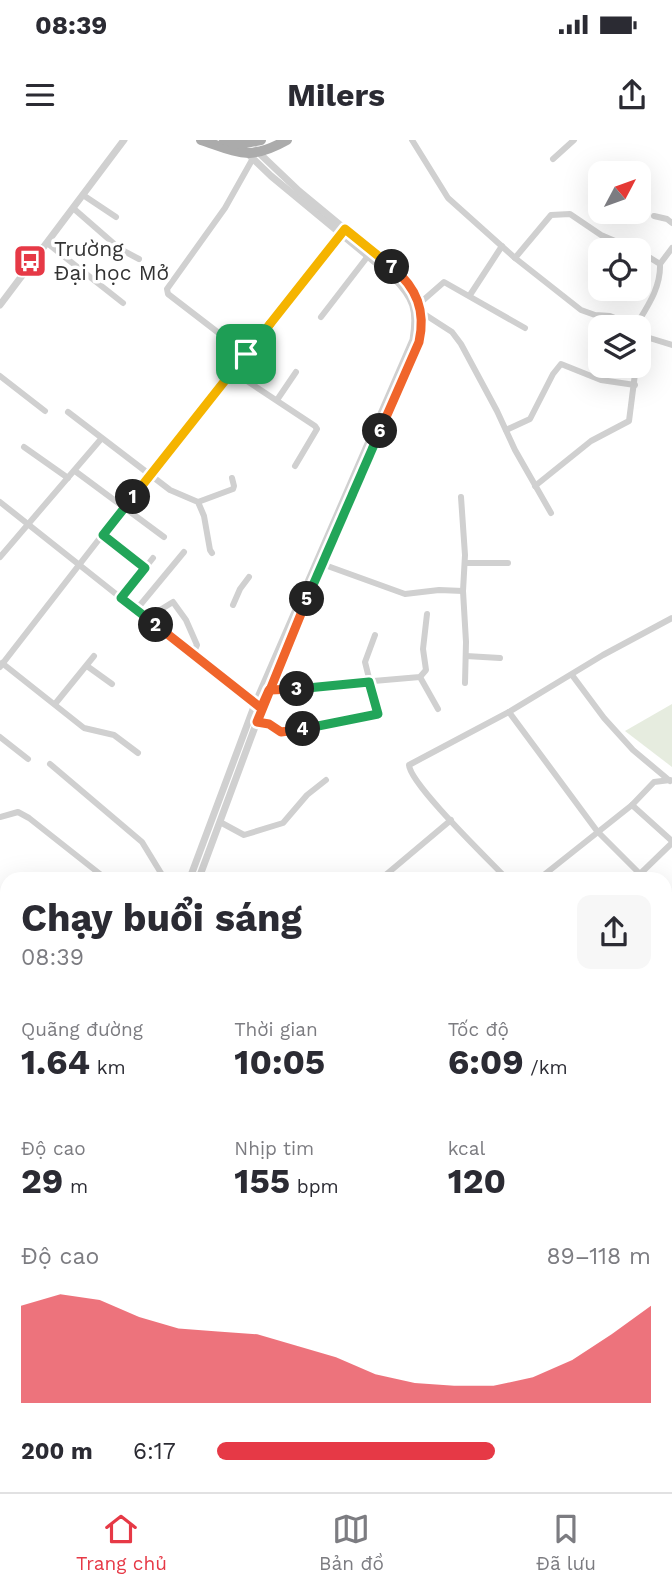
<!DOCTYPE html>
<html lang="vi">
<head>
<meta charset="utf-8">
<style>
  body { margin:0; font-family:"Work Sans",sans-serif; background:#f7f7f7; color:#2b2b33; height:100vh; display:flex; flex-direction:column; font-size:26px; white-space:nowrap }
  * { box-sizing:border-box; margin:0 }
  p { font-size:23px; color:#7c7c81 }
  .icon { flex:none; width:38px; height:38px; fill:none; stroke:currentColor; stroke-width:2; stroke-linecap:round; stroke-linejoin:round }
  .map { position:relative; flex:1; overflow:hidden }
  .sheet { position:absolute; left:0px; top:732px; width:672px; height:621px; display:flex; flex-direction:column; background:#fff; border-radius:21px 21px 0 0; box-shadow:0 7px 28px #0002 }
  .sheet>* { flex:none }
  .needle { width:46px; rotate:49deg }
  .tools { position:absolute; left:588px; top:21px; display:grid; gap:14px }
  .tools a { display:grid; place-items:center; width:63px; height:63px; border-radius:14px; background:#fff; box-shadow:0 7px 28px #0002; font-size:35px }
  .pin { position:absolute; display:grid; place-items:center; width:60px; height:60px; color:#fff; margin:-30px; border-radius:14px; box-shadow:0 4px 10px #0006 }
  .km { position:absolute; width:35px; height:35px; margin:-18px; border-radius:50%; background:#222; color:#fff; font-size:19px; line-height:35px; text-align:center }
  .round { display:grid; place-items:center; flex:none; width:74px; height:74px; border-radius:14px; background:#f7f7f7 }
  .summary { display:flex; align-items:center; justify-content:space-between; height:119px; padding:0 21px }
  h1 { font-size:38px; font-weight:700; line-height:52px }
  .figures { display:grid; grid-template-columns:repeat(3,1fr); gap:10px; height:119px; padding:7px 21px }
  .figures div { display:grid; align-content:center }
  .figures b { font-size:35px; font-weight:700 }
  .figures small { font-size:19px; font-weight:400 }
  .figures p { font-size:19px }
  .chart { height:196px; padding:14px 21px }
  .chart p { display:flex; justify-content:space-between }
  .chart svg { width:100%; height:126px; margin-top:7px; fill:#e63946; opacity:.7 }
  ul { padding:0 21px; list-style:none; font-size:23px }
  li { display:grid; grid-template-columns:112px 84px 1fr; align-items:center; height:52px }
  li i { height:18px; border-radius:9px; background:#e63946 }
  .status { display:flex; justify-content:space-between; align-items:center; height:49px; padding:0 35px; background:#fff; direction:ltr }
  .status svg { height:19px; fill:currentColor }
  header { display:flex; justify-content:space-between; align-items:center; height:91px; padding:0 21px; background:#fff; font-size:32px; font-weight:700 }
  .tab-bar { display:flex; justify-content:space-around; align-items:center; height:98px; border-top:2px solid #e1e1e2; background:#fff; font-size:19px; color:#7c7c81 }
  .tab-bar a { display:grid; justify-items:center; gap:4px }
  .tab-bar .selected { color:#e63946 }
  .map>svg:first-child { display:block }
  .green { fill:#e6ecdf }
  .lines { fill:none; stroke-linecap:round; stroke-linejoin:round }
  .minor { stroke:#d0d0d0; stroke-width:6 }
  .tertiary { stroke:#d0d0d0; stroke-width:7 }
  .secondary { stroke:#bdbdbd; stroke-width:9 }
  .primary { stroke:#ababab; stroke-width:10 }
  .split-1-casing { stroke:#fff; stroke-width:14 }
  .split-2-casing { stroke:#fff; stroke-width:14 }
  .split-3-casing { stroke:#fff; stroke-width:14 }
  .split-4-casing { stroke:#fff; stroke-width:14 }
  .split-5-casing { stroke:#fff; stroke-width:14 }
  .split-6-casing { stroke:#fff; stroke-width:14 }
  .split-7-casing { stroke:#fff; stroke-width:14 }
  .split-8-casing { stroke:#fff; stroke-width:14 }
  .split-9-casing { stroke:#fff; stroke-width:14 }
  .split-1 { stroke:#f5b400; stroke-width:9 }
  .split-2 { stroke:#22a559; stroke-width:9 }
  .split-3 { stroke:#f0652b; stroke-width:9 }
  .split-4 { stroke:#22a559; stroke-width:9 }
  .split-5 { stroke:#f0652b; stroke-width:9 }
  .split-6 { stroke:#22a559; stroke-width:9 }
  .split-7 { stroke:#f0652b; stroke-width:9 }
  .split-8 { stroke:#f5b400; stroke-width:9 }
  .split-9 { stroke:#f5b400; stroke-width:9 }
  .labels { text-anchor:middle; stroke-width:7; stroke-linejoin:round; paint-order:stroke }
  .poi-label { font-size:21px; fill:#333; stroke:#fff; text-anchor:start }
</style>
</head>
<body>
<div class="status"><b>08:39</b><svg viewBox="0 0 49 12"><path d="M0 12V9h3v3zM5 12V6h3v6zM10 12V3h3v9zM15 12V0h3v12zM26 1h20v11H26zM47 4h2v5h-2z"/></svg></div>
<header><svg class="icon" aria-label="menu" viewBox="0 0 24 24"><path d="M4 6h16M4 12h16M4 18h16"/></svg>Milers<svg class="icon" aria-label="share" viewBox="0 0 24 24"><path d="M12 15V3M7 8l5-5 5 5M5 13v7h14v-7"/></svg></header>
<div class="map">
<svg width="672" height="1352" viewBox="0 0 672 1352">
  <rect width="100%" height="100%" fill="#fff"/>
  <!-- green -->
  <path class="green" d="M 672,564 L 672,627 L 625,591 Z"/>
  <g class="lines">
    <!-- minor -->
    <g class="minor">
      <path d="M 412,0 L 448,58 L 515,118 L 581,170 L 595,175 L 610,176 L 636,187"/>
      <path d="M 553,19 L 574,0"/>
      <path d="M 83,55 L 116,77"/>
      <path d="M 73,68 L 120,109 L 139,119"/>
      <path d="M 654,76 L 667,79 L 672,83"/>
      <path d="M 47,103 L 123,163"/>
      <path d="M 515,118 L 551,75 L 570,74 L 601,95 L 636,110"/>
      <path d="M 660,124 L 672,108"/>
      <path d="M 470,155 L 502,106"/>
      <path d="M 420,163 L 444,142 L 525,188"/>
      <path d="M 421,172 L 452,192 L 461,204 L 497,271 L 515,310 L 551,373"/>
      <path d="M 321,177 L 368,116"/>
      <path d="M 635,187 C 647,167 661,148 660,124 L 639,111"/>
      <path d="M 639,191 L 643,196 L 672,205"/>
      <path d="M 639,208 L 641,194"/>
      <path d="M 246,214 L 168,154 L 167,149 L 225,68 L 252,20"/>
      <path d="M 232,231 L 315,286 L 317,289 L 295,326"/>
      <path d="M 0,236 L 45,271"/>
      <path d="M 277,260 L 296,232"/>
      <path d="M 68,272 L 170,350 L 198,362 L 204,376 L 210,410 L 212,413"/>
      <path d="M 506,290 L 530,279 L 553,234 L 561,224 L 601,240 L 635,245"/>
      <path d="M 24,307 L 68,338"/>
      <path d="M 75,331 L 164,397"/>
      <path d="M 535,346 L 591,301 L 629,281 L 636,226"/>
      <path d="M 461,357 L 465,415 L 463,451 L 466,502 L 465,543"/>
      <path d="M 0,362 L 256,565"/>
      <path d="M 198,362 L 233,349 L 234,346 L 232,338"/>
      <path d="M 103,395 L 145,428"/>
      <path d="M 0,417 L 101,299"/>
      <path d="M 465,423 L 508,423"/>
      <path d="M 322,424 L 405,454 L 439,450 L 463,451"/>
      <path d="M 121,458 L 153,418"/>
      <path d="M 233,465 L 240,449 L 249,437"/>
      <path d="M 136,470 L 184,412"/>
      <path d="M 147,478 L 173,462 L 186,480 L 197,505 L 193,514"/>
      <path d="M 466,516 L 500,518"/>
      <path d="M 2,523 L 84,588 L 114,595 L 138,613"/>
      <path d="M 87,526 L 112,544"/>
      <path d="M 0,527 L 186,287 L 343,91"/>
      <path d="M 572,535 L 604,578 L 633,610 L 670,641"/>
      <path d="M 420,537 L 438,569"/>
      <path d="M 269,550 L 420,537 L 426,530 L 423,509 L 427,474"/>
      <path d="M 55,564 L 94,516"/>
      <path d="M 509,572 L 597,691 L 644,738"/>
      <path d="M 257,582 L 269,584 L 281,592 L 376,576 L 377,570 L 365,522 L 375,495"/>
      <path d="M 0,597 L 28,619"/>
      <path d="M 50,624 L 142,702 L 164,738"/>
      <path d="M 632,665 L 672,701"/>
      <path d="M 0,677 L 18,672 L 29,678 L 105,738"/>
      <path d="M 220,682 L 244,695 L 283,683 L 307,655 L 326,640"/>
      <path d="M 640,734 L 672,703"/>
      <path d="M 382,738 L 451,680"/>
      <path d="M 506,738 C 489,720 410,644 409,625 L 509,572 L 603,515 L 672,478"/>
      <path d="M 540,738 L 632,665 L 654,642 L 670,640"/>
      <path d="M 665,760 L 672,767"/>
      <path d="M 665,807 L 672,801"/>
      <path d="M 0,829 L 7,821"/>
      <path d="M 0,849 L 7,861"/>
      <path d="M 665,961 L 672,968"/>
      <path d="M 665,1001 L 672,994"/>
      <path d="M 665,1068 L 672,1060"/>
      <path d="M 0,1116 L 7,1125"/>
      <path d="M 665,1159 L 672,1155"/>
      <path d="M 130,1346 L 136,1352"/>
      <path d="M 224,1346 L 230,1352"/>
      <path d="M 321,1346 L 327,1352"/>
      <path d="M 467,1346 L 472,1352"/>
      <path d="M 508,1346 L 515,1352"/>
      <path d="M 59,1349 L 61,1352"/>
      <path d="M 290,1352 L 296,1346"/>
      <path d="M 454,1352 L 462,1346"/>
    </g>
    <!-- tertiary -->
    <g class="tertiary">
      <path d="M 0,165 L 124,0"/>
      <path d="M 190,738 L 255,564 L 413,200 C 418,170 414,158 393,137 L 271,36 L 245,11"/>
      <path d="M 199,738 L 262,568 L 419,202 C 426,172 418,153 397,132 L 299,51 L 256,10"/>
      <path d="M 0,1053 L 7,1044"/>
      <path d="M 0,1063 L 7,1054"/>
    </g>
    <!-- secondary -->
    <g class="secondary">
      <path d="M 0,803 L 7,807"/>
      <path d="M 0,814 L 7,818"/>
      <path d="M 665,1200 L 672,1204"/>
      <path d="M 665,1209 L 672,1213"/>
    </g>
    <!-- primary -->
    <g class="primary">
      <path d="M 201,0 C 240,13 250,21 287,0"/>
      <path d="M 224,0 L 241,4 L 261,0"/>
    </g>
  </g>
  <g class="lines">
    <defs>
      <path id="split-1" d="M 133,357 L 246,214"/>
      <path id="split-2" d="M 133,357 L 103,395 L 145,428 L 121,458 L 156,485"/>
      <path id="split-3" d="M 156,485 L 261,568 L 269,550 L 297,549"/>
      <path id="split-4" d="M 297,549 L 369,542 L 378,574 L 303,589"/>
      <path id="split-5" d="M 303,589 L 281,592 L 269,584 L 257,582 L 307,459"/>
      <path id="split-6" d="M 307,459 L 380,291"/>
      <path id="split-7" d="M 380,291 L 419,202 C 426,171 417,148 392,127"/>
      <path id="split-8" d="M 270,184 L 345,89 L 392,127"/>
      <path id="split-9" d="M 246,214 L 270,184"/>
    </defs>
    <!-- split-1 casing -->
    <use href="#split-1" class="split-1-casing"/>
    <!-- split-2 casing -->
    <use href="#split-2" class="split-2-casing"/>
    <!-- split-3 casing -->
    <use href="#split-3" class="split-3-casing"/>
    <!-- split-4 casing -->
    <use href="#split-4" class="split-4-casing"/>
    <!-- split-5 casing -->
    <use href="#split-5" class="split-5-casing"/>
    <!-- split-6 casing -->
    <use href="#split-6" class="split-6-casing"/>
    <!-- split-7 casing -->
    <use href="#split-7" class="split-7-casing"/>
    <!-- split-8 casing -->
    <use href="#split-8" class="split-8-casing"/>
    <!-- split-9 casing -->
    <use href="#split-9" class="split-9-casing"/>
    <!-- split-1 -->
    <use href="#split-1" class="split-1"/>
    <!-- split-2 -->
    <use href="#split-2" class="split-2"/>
    <!-- split-3 -->
    <use href="#split-3" class="split-3"/>
    <!-- split-4 -->
    <use href="#split-4" class="split-4"/>
    <!-- split-5 -->
    <use href="#split-5" class="split-5"/>
    <!-- split-6 -->
    <use href="#split-6" class="split-6"/>
    <!-- split-7 -->
    <use href="#split-7" class="split-7"/>
    <!-- split-8 -->
    <use href="#split-8" class="split-8"/>
    <!-- split-9 -->
    <use href="#split-9" class="split-9"/>
  </g>
  <!-- icons -->
  <defs>
    <symbol id="bus-square" viewBox="-11 -11 22 22"><rect x="-9" y="-9" width="18" height="18" rx="4" fill="#e63946" stroke="#fff"/><path d="M-5-6H5V4H4V6H2V4H-2V6H-4V4H-5ZM-3.5-4V0h7V-4ZM-3.5 1.2v1.5H-2V1.2ZM2 1.2v1.5H3.5V1.2Z" fill="#fff"/></symbol>
  </defs>
  <g fill-rule="evenodd">
    <use href="#bus-square" x="11" y="102" width="38" height="38"/>
  </g>
  <g class="labels">
    <!-- poi labels -->
    <g class="poi-label">
      <text x="54" y="116">Trường<tspan x="54" dy="24">Đại học Mở</tspan></text>
    </g>
  </g>
</svg>
<div class="tools">
<a><svg class="needle" viewBox="-14 -14 28 28"><path d="M0-13l5 13h-10z" fill="#e53935"/><path d="M0 13l5-13h-10z" fill="#7c7c81"/></svg></a>
<a><svg class="icon" aria-label="locate" viewBox="0 0 24 24"><circle cx="12" cy="12" r="6"/><path d="M12 2v4M12 18v4M2 12h4M18 12h4"/></svg></a>
<a><svg class="icon" aria-label="layers" viewBox="0 0 24 24"><path d="M12 4l9 5-9 5-9-5zM3 14l9 5 9-5"/></svg></a>
</div>
<div class="pin" style="left:246px;top:214px;background:#1e9e55"><svg class="icon" aria-label="arrive" viewBox="0 0 24 24"><path d="M6 21V4h12l-3 4 3 4H6"/></svg></div>
<b class="km" style="left:133px;top:357px">1</b>
<b class="km" style="left:156px;top:485px">2</b>
<b class="km" style="left:297px;top:549px">3</b>
<b class="km" style="left:303px;top:589px">4</b>
<b class="km" style="left:307px;top:459px">5</b>
<b class="km" style="left:380px;top:291px">6</b>
<b class="km" style="left:392px;top:127px">7</b>
<section class="sheet">
<div class="summary"><div><h1>Chạy buổi sáng</h1><p>08:39</p></div><a class="round"><svg class="icon" aria-label="share" viewBox="0 0 24 24"><path d="M12 15V3M7 8l5-5 5 5M5 13v7h14v-7"/></svg></a></div>
<div class="figures">
<div><p>Quãng đường</p><b>1.64<small> km</small></b></div>
<div><p>Thời gian</p><b>10:05</b></div>
<div><p>Tốc độ</p><b>6:09<small> /km</small></b></div>
</div>
<div class="figures">
<div><p>Độ cao</p><b>29<small> m</small></b></div>
<div><p>Nhịp tim</p><b>155<small> bpm</small></b></div>
<div><p>kcal</p><b>120</b></div>
</div>
<div class="chart"><p><span>Độ cao</span>89–118 m</p>
<svg viewBox="0 0 160 44" preserveAspectRatio="none"><path d="M0 44V10L10 6L20 8L30 14L40 18L50 19L60 20L70 24L80 28L90 34L100 37L110 38L120 38L130 35L140 29L150 20L160 10V44z"/></svg>
</div>
<ul>
<li><b>200 m</b>6:17<i style="width:64%"></i></li>
</ul>
</section>
</div>
<nav class="tab-bar">
<a class="selected"><svg class="icon" aria-label="home" viewBox="0 0 24 24"><path d="M3 11l9-7 9 7M6 9v11h12V9"/></svg>Trang chủ</a>
<a><svg class="icon" aria-label="map" viewBox="0 0 24 24"><path d="M3 6l6-2 6 2 6-2v14l-6 2-6-2-6 2zM9 4v14M15 6v14"/></svg>Bản đồ</a>
<a><svg class="icon" aria-label="saved" viewBox="0 0 24 24"><path d="M7 4h10v16l-5-4-5 4z"/></svg>Đã lưu</a>
</nav>
</body>
</html>
